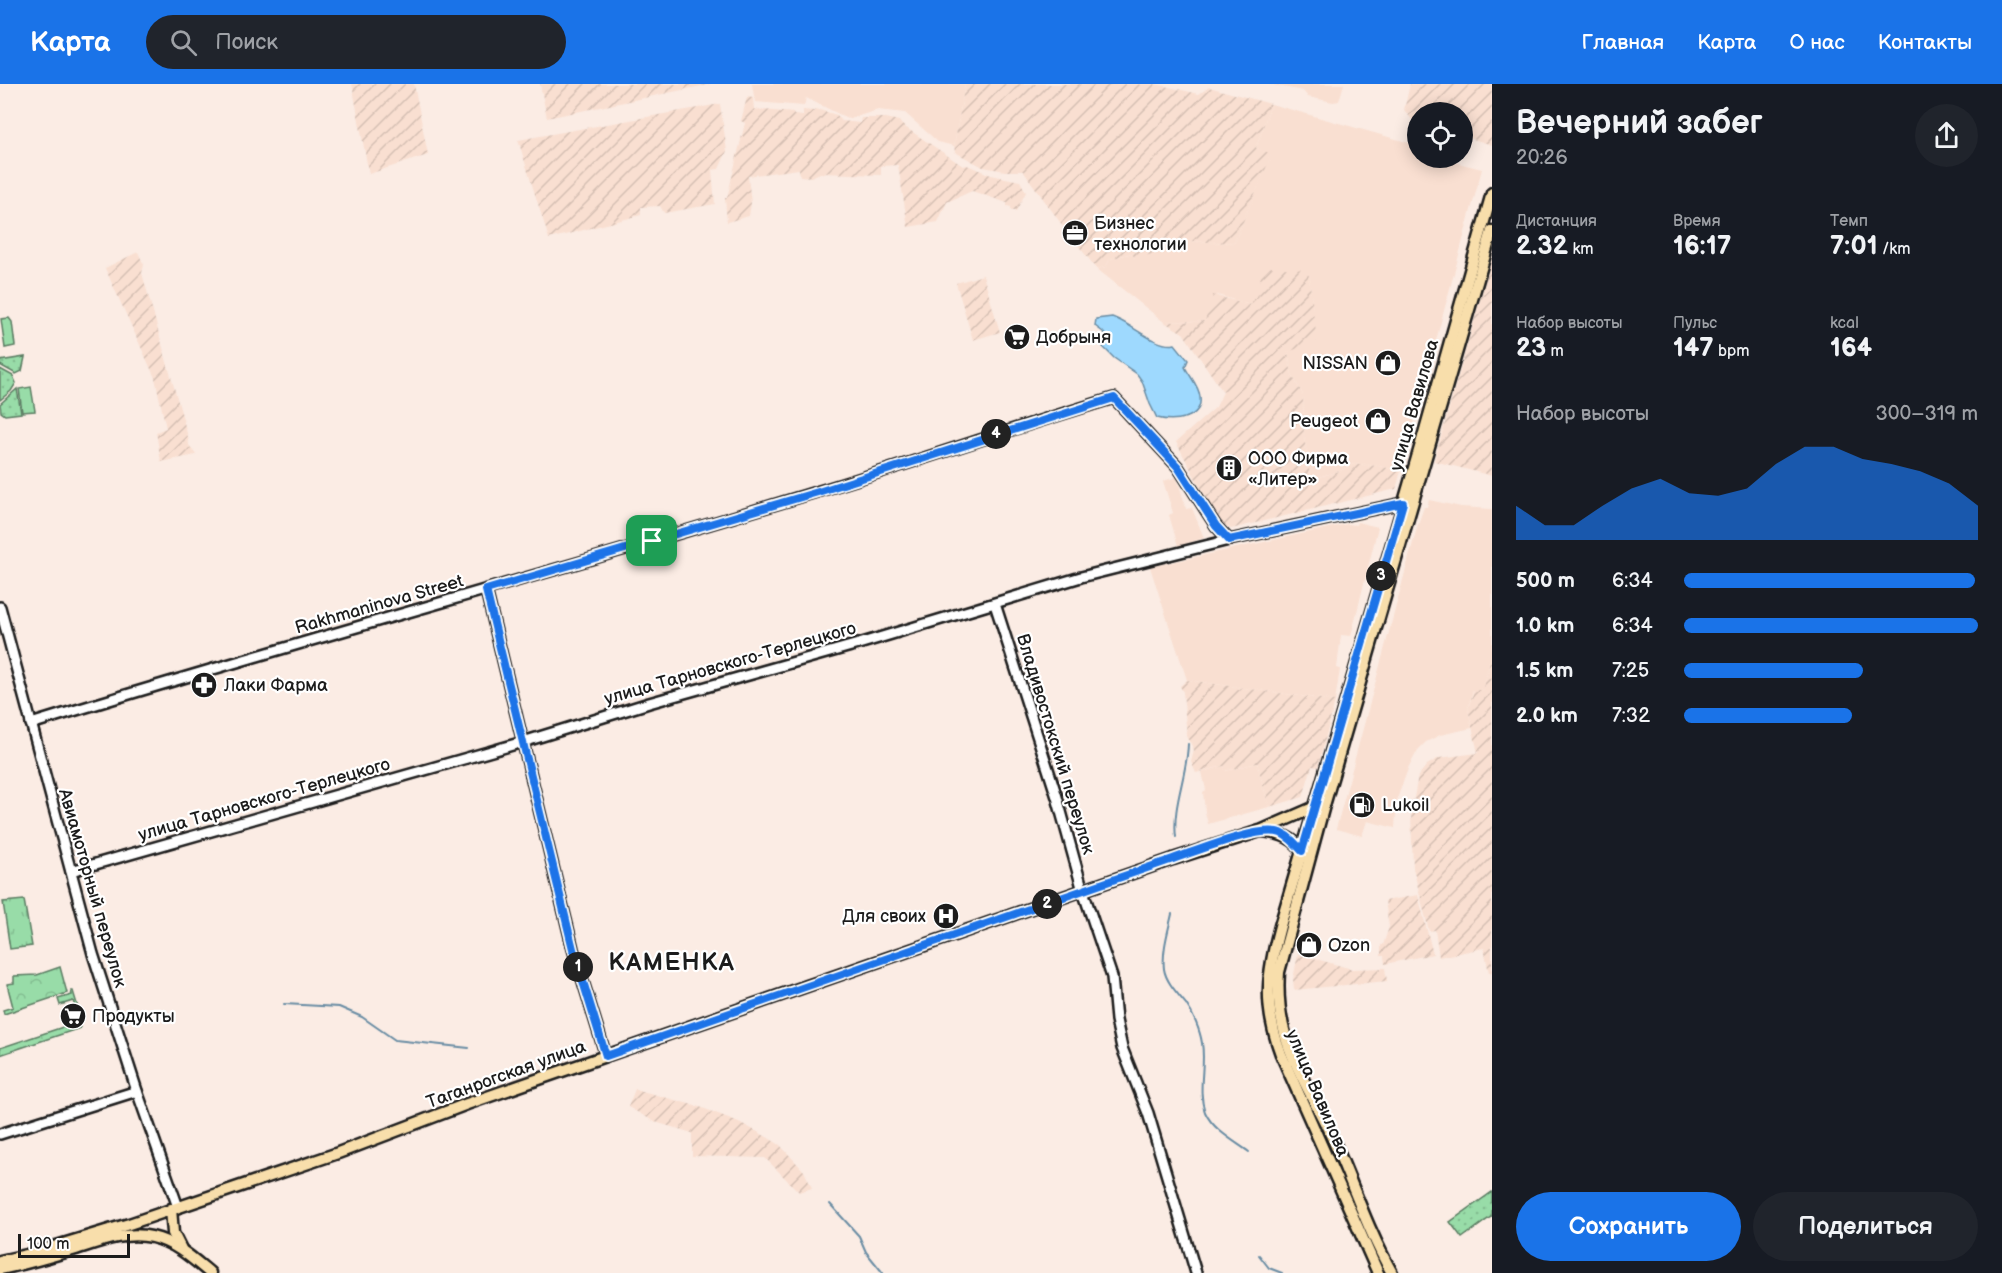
<!DOCTYPE html>
<html lang="ru">
<head>
<meta charset="utf-8">
<style>
  body { margin:0; font-family:"Balsamiq Sans",sans-serif; background:#20242c; color:#f1f3f6; height:100vh; display:flex; flex-direction:column; font-size:22px; white-space:nowrap }
  * { box-sizing:border-box; margin:0 }
  p { font-size:20px; color:#9ea1a6 }
  .icon { flex:none; width:33px; height:33px; fill:none; stroke:currentColor; stroke-width:2; stroke-linecap:round; stroke-linejoin:round }
  .map { position:relative; flex:1; overflow:hidden }
  .sheet { display:flex; flex-direction:column; background:#171b24; width:510px }
  .sheet>* { flex:none }
  .fabs { position:absolute; left:1407px; top:18px; display:grid; gap:12px }
  .fabs a { display:grid; place-items:center; width:66px; height:66px; border-radius:50%; background:#171b24; box-shadow:0 3px 15px #0003; font-size:30px }
  .scale { position:absolute; left:18px; bottom:15px; width:112px; box-sizing:border-box; padding-left:6px; border:3px solid #1c1c1c; border-top:0; font-size:16px; line-height:21px; white-space:nowrap; color:#1c1c1c; -webkit-text-stroke:4px #fff; paint-order:stroke }
  .pin { position:absolute; display:grid; place-items:center; width:51px; height:51px; color:#fff; margin:-26px; border-radius:12px; box-shadow:0 3px 9px #0006 }
  .km { position:absolute; width:30px; height:30px; margin:-15px; border-radius:50%; background:#222; color:#fff; font-size:16px; line-height:30px; text-align:center }
  .round { display:grid; place-items:center; flex:none; width:63px; height:63px; border-radius:32px; background:#20242c }
  .head { display:flex; align-items:center; justify-content:space-between; height:102px; padding:0 24px }
  h1 { font-size:33px; font-weight:700; line-height:45px }
  .metrics { display:grid; grid-template-columns:repeat(3,1fr); gap:9px; height:102px; padding:6px 24px }
  .metrics div { display:grid; align-content:center }
  .metrics b { font-size:26px; font-weight:700 }
  .metrics small { font-size:16px; font-weight:400 }
  .metrics p { font-size:16px }
  .chart { height:168px; padding:12px 24px }
  .chart p { display:flex; justify-content:space-between }
  .chart svg { width:100%; height:108px; margin-top:6px; fill:#1a73e8; opacity:.7 }
  .cta { display:flex; gap:12px; margin-top:auto; padding:12px 24px }
  .cta a { flex:1; height:69px; border-radius:36px; background:#1a73e8; color:#fff; font-size:24px; font-weight:700; line-height:69px; text-align:center }
  .cta a+a { background:#20242c; color:#f1f3f6 }
  ul { padding:0 24px; list-style:none; font-size:20px }
  li { display:grid; grid-template-columns:96px 72px 1fr; align-items:center; height:45px }
  li i { height:15px; border-radius:8px; background:#1a73e8 }
  header { display:flex; align-items:center; gap:36px; box-sizing:border-box; height:84px; padding:0 30px; background:#1a73e8; color:#fff }
  header strong { font-size:28px }
  nav { display:flex; gap:33px; margin-inline-start:auto; font-size:21px }
  .search { width:420px; height:54px; background:#20242c; display:flex; align-items:center; gap:15px; box-sizing:border-box; padding:0 21px; border-radius:33px; color:#9ea1a6; font-size:22px }
  main { display:flex; flex:1; min-height:0 }
  .map>svg:first-child { display:block }
  .built { fill:#f9dfd1 }
  .industrial { fill:url(#industrial-furrows) }
  .grass { fill:url(#grass-tufts); stroke:#5a7c62; stroke-width:1.5 }
  .forest { fill:url(#forest-crowns); stroke:#5a7c62; stroke-width:1.5 }
  .park { fill:url(#park-dots); stroke:#5a7c62; stroke-width:1.5 }
  .garden { fill:#98dca8; stroke:#5a7c62; stroke-width:1.5 }
  .water { fill:#9ed9fe; stroke:#6a8da4; stroke-width:1.5 }
  .lines { fill:none; stroke-linecap:round; stroke-linejoin:round }
  .stream { stroke:#6a8da4; stroke-width:2 }
  .secondary-casing { stroke:#1c1c1c; stroke-width:14 }
  .primary-casing { stroke:#1c1c1c; stroke-width:15 }
  .secondary { stroke:#fff; stroke-width:9 }
  .primary { stroke:#f8deab; stroke-width:10 }
  .route-casing { stroke:#fff; stroke-width:12 }
  .route { stroke:#1a73e8; stroke-width:8 }
  .labels { text-anchor:middle; stroke-width:4.5; stroke-linejoin:round; paint-order:stroke }
  .poi-label { font-size:18px; fill:#1c1c1c; stroke:#fff; text-anchor:start }
  .street-label { font-size:18px; fill:#1c1c1c; stroke:#fff }
  .district-label { font-size:24px; font-weight:bold; letter-spacing:1.5px; fill:#1c1c1c; stroke:#fff }
</style>
</head>
<body>
<header>
<strong>Карта</strong>
<div class="search"><svg class="icon" aria-label="search" viewBox="0 0 24 24"><circle cx="10" cy="10" r="6"/><path d="M15 15l6 6"/></svg>Поиск</div>
<nav><a>Главная</a><a>Карта</a><a>О нас</a><a>Контакты</a></nav>
</header>
<main>
<div class="map">
<svg width="1492" height="1189" viewBox="0 0 1492 1189">
  <defs>
    <pattern id="industrial-furrows" width="10" height="10" patternUnits="userSpaceOnUse" patternTransform="scale(1.5)"><rect width="10" height="10" fill="#f9dfd1"/><path d="M-1 1l2-2M0 10L10 0M9 11l2-2" fill="none" stroke="#d5bfb3"/></pattern>
    <pattern id="grass-tufts" width="24" height="20" patternUnits="userSpaceOnUse" patternTransform="scale(1.5)"><rect width="24" height="20" fill="#98dca8"/><path d="M3 7l-1-3M5 7V3M7 7l1-3M15 17l-1-3M17 17v-4M19 17l1-3" fill="none" stroke="#82bc90"/></pattern>
    <pattern id="forest-crowns" width="20" height="18" patternUnits="userSpaceOnUse" patternTransform="scale(1.5)"><rect width="20" height="18" fill="#98dca8"/><path d="M2 6a3 3 0 1 1 6 0M12 15a3 3 0 1 1 6 0" fill="none" stroke="#82bc90"/></pattern>
    <pattern id="park-dots" width="8" height="8" patternUnits="userSpaceOnUse" patternTransform="scale(1.5)"><rect width="8" height="8" fill="#98dca8"/><path d="M2 2h.1M6 6h.1" fill="none" stroke="#82bc90" stroke-width="1.8" stroke-linecap="round"/></pattern>
  </defs>
  <rect width="100%" height="100%" fill="#fbece4"/>
  <filter id="ink" filterUnits="userSpaceOnUse"><feTurbulence type="fractalNoise" baseFrequency=".0167" numOctaves="2"/><feDisplacementMap in="SourceGraphic" scale="12" xChannelSelector="R" yChannelSelector="G"/><feConvolveMatrix kernelMatrix="1 2 1 2 8 2 1 2 1" color-interpolation-filters="sRGB"/></filter>
  <g filter="url(#ink)">
    <!-- built -->
    <g class="built">
      <path d="M 752,0 L 965,0 L 954,62 L 938,58 L 905,29 L 878,26 L 849,35 L 806,14 L 804,22 L 755,18 Z"/>
      <path d="M 1268,0 L 1344,0 L 1339,17 L 1333,18 L 1308,13 L 1303,7 Z"/>
      <path d="M 1271,20 L 1417,61 L 1418,74 L 1438,74 L 1482,85 L 1401,387 L 1379,382 L 1354,380 L 1340,387 L 1314,394 L 1310,390 L 1304,353 L 1303,311 L 1292,291 L 1288,268 L 1313,229 L 1309,192 L 1251,221 L 1217,211 L 1205,237 L 1164,238 L 1097,185 L 1106,183 L 1110,175 L 1133,169 L 1134,174 L 1169,165 L 1186,157 L 1234,159 L 1271,71 L 1256,64 Z"/>
      <path d="M 1177,393 L 1186,425 L 1192,424 L 1204,454 L 1178,462 L 1169,431 L 1173,429 L 1163,397 Z"/>
      <path d="M 1429,416 L 1461,423 L 1492,425 L 1492,571 L 1482,608 L 1473,606 L 1468,625 L 1472,644 L 1440,651 L 1426,658 L 1418,666 L 1409,682 L 1397,715 L 1395,744 L 1367,737 L 1362,752 L 1336,745 L 1418,440 L 1424,423 L 1427,423 Z"/>
      <path d="M 1357,438 L 1378,443 L 1351,552 L 1341,551 L 1337,584 L 1340,585 L 1335,617 L 1187,596 L 1150,483 L 1347,440 L 1356,441 Z"/>
      <path d="M 1257,679 L 1269,723 L 1208,740 L 1205,728 L 1203,708 L 1206,706 L 1202,688 L 1224,682 L 1226,687 Z"/>
    </g>
    <!-- industrial -->
    <g class="industrial">
      <path d="M 352,0 L 414,0 L 428,71 L 369,90 Z"/>
      <path d="M 540,0 L 711,0 L 547,34 Z"/>
      <path d="M 965,0 L 1156,0 L 1199,10 L 1209,3 L 1271,20 L 1256,64 L 1272,70 L 1234,159 L 1186,157 L 1169,165 L 1135,175 L 1132,169 L 1110,175 L 1106,183 L 1097,185 L 1068,149 L 1023,87 L 1005,87 L 983,83 L 955,68 L 954,62 Z"/>
      <path d="M 1410,0 L 1492,0 L 1492,61 L 1463,52 L 1462,28 L 1418,28 L 1417,39 L 1414,38 L 1404,26 Z"/>
      <path d="M 747,13 L 753,14 L 754,25 L 793,29 L 794,31 L 803,32 L 803,26 L 814,27 L 816,25 L 837,31 L 842,37 L 860,39 L 861,34 L 886,34 L 899,37 L 902,41 L 963,82 L 967,81 L 991,91 L 1020,97 L 1026,108 L 1016,127 L 1011,126 L 1011,123 L 1007,122 L 1007,119 L 972,107 L 947,118 L 938,138 L 908,143 L 898,81 L 881,82 L 881,91 L 820,89 L 811,93 L 800,92 L 799,85 L 748,92 L 751,119 L 749,132 L 727,138 L 725,114 L 727,114 L 745,39 L 741,37 Z"/>
      <path d="M 720,20 L 727,67 L 719,85 L 712,86 L 715,120 L 664,129 L 660,122 L 641,123 L 641,131 L 549,155 L 518,56 Z"/>
      <path d="M 138,168 L 144,181 L 142,189 L 188,353 L 189,361 L 196,371 L 161,378 L 156,348 L 166,344 L 155,294 L 105,184 Z"/>
      <path d="M 1492,174 L 1492,392 L 1434,377 Z"/>
      <path d="M 1273,183 L 1306,186 L 1309,192 L 1317,257 L 1288,268 L 1292,291 L 1303,311 L 1304,353 L 1310,390 L 1315,394 L 1340,387 L 1354,380 L 1379,382 L 1401,387 L 1396,405 L 1231,445 L 1219,438 L 1176,358 L 1216,323 L 1223,308 L 1183,249 L 1164,238 L 1205,237 L 1213,211 L 1251,221 L 1264,184 Z"/>
      <path d="M 983,191 L 1000,248 L 973,256 L 956,199 Z"/>
      <path d="M 1492,571 L 1492,888 L 1489,889 L 1484,864 L 1439,873 L 1435,846 L 1429,847 L 1413,784 L 1411,730 L 1418,692 L 1427,681 L 1439,674 L 1478,669 L 1468,625 L 1474,605 L 1482,607 Z"/>
      <path d="M 1187,596 L 1335,617 L 1318,683 L 1312,682 L 1303,713 L 1269,723 L 1257,679 L 1225,687 L 1224,682 L 1196,689 L 1191,678 L 1194,666 L 1187,652 L 1183,608 L 1180,602 Z"/>
      <path d="M 1418,811 L 1433,870 L 1385,880 L 1384,872 L 1381,872 L 1381,861 L 1383,861 L 1389,843 L 1385,817 Z"/>
      <path d="M 1298,870 L 1352,885 L 1385,884 L 1387,897 L 1294,906 L 1293,895 Z"/>
      <path d="M 635,1005 L 700,1023 L 739,1038 L 767,1053 L 780,1061 L 804,1087 L 812,1104 L 799,1108 L 765,1074 L 692,1072 L 692,1049 L 655,1038 L 628,1023 Z"/>
    </g>
    <!-- grass -->
    <path class="grass" d="M 24,816 L 32,862 L 10,865 L 3,818 Z"/>
    <!-- forest -->
    <g class="forest">
      <path d="M 60,883 L 67,909 L 4,930 L 3,926 L 13,923 L 7,900 L 14,899 L 14,892 L 37,891 Z"/>
      <path d="M 71,907 L 73,907 L 79,927 L 76,925 L 73,917 L 60,921 L 58,915 L 72,911 Z"/>
      <path d="M 78,938 L 80,944 L 0,971 L 0,964 Z"/>
    </g>
    <!-- park -->
    <g class="park">
      <path d="M 25,273 L 22,287 L 16,290 L 0,281 L 0,277 Z"/>
      <path d="M 0,285 L 13,292 L 16,299 L 11,307 L 0,316 Z"/>
      <path d="M 17,305 L 21,329 L 5,331 L 1,328 L 0,320 Z"/>
      <path d="M 1492,1108 L 1492,1132 L 1462,1154 L 1450,1138 Z"/>
    </g>
    <!-- garden -->
    <g class="garden">
      <path d="M 9,234 L 12,238 L 15,262 L 5,264 L 1,235 Z"/>
      <path d="M 31,303 L 35,327 L 22,328 L 19,305 Z"/>
    </g>
    <!-- water -->
    <path class="water" d="M 1112,233 C 1131,239 1157,265 1175,260 L 1188,276 L 1185,283 C 1190,293 1199,302 1200,313 C 1203,336 1173,338 1157,334 L 1150,320 L 1142,297 L 1137,290 L 1114,274 L 1103,263 L 1108,255 L 1103,248 L 1095,242 L 1096,235 Z"/>
    <g class="lines">
      <!-- stream -->
      <g class="stream">
        <path d="M 1176,753 C 1172,722 1187,692 1188,660"/>
        <path d="M 1172,830 C 1168,848 1162,867 1164,885 C 1166,898 1178,910 1186,920 C 1193,930 1200,946 1202,959 C 1206,982 1197,1005 1205,1028 C 1213,1046 1234,1057 1249,1068"/>
        <path d="M 284,920 L 339,923 L 362,933 L 395,956 L 469,964"/>
        <path d="M 830,1120 L 859,1152 L 866,1168 L 883,1189"/>
        <path d="M 1259,1171 L 1269,1184 L 1282,1189"/>
      </g>
      <defs>
        <g id="secondary">
          <path d="M 486,506 L 573,865 L 606,972"/>
          <path d="M 995,520 L 1057,713 L 1083,807 L 1112,893 L 1116,936 L 1122,964 L 1148,1029 L 1196,1189"/>
          <path d="M 0,523 L 93,870 L 137,1007 L 178,1123"/>
          <path d="M 31,640 C 292,559 555,488 816,408 C 915,378 1014,344 1114,314 L 1178,383 L 1216,442 L 1229,456"/>
          <path d="M 71,787 L 523,658 L 649,619 L 862,559 L 1081,493 L 1229,456 L 1403,419"/>
          <path d="M 0,1050 L 137,1007"/>
        </g>
        <g id="primary">
          <path d="M 1263,747 C 1280,749 1297,754 1304,771"/>
          <path d="M 171,1125 L 173,1149 L 181,1165"/>
          <path d="M 0,1177 L 27,1171 L 129,1140 L 338,1069 L 467,1020 L 1173,775 L 1260,747 L 1315,723"/>
          <path d="M 0,1185 C 26,1180 51,1172 76,1165 C 101,1157 126,1147 152,1153 C 175,1158 193,1175 210,1189"/>
          <path d="M 1378,1189 L 1281,970 C 1263,922 1267,890 1280,842 L 1421,360 L 1492,109"/>
          <path d="M 1392,1189 C 1367,1145 1352,1097 1331,1051 C 1304,993 1274,956 1279,888 L 1323,725 L 1492,147"/>
        </g>
      </defs>
      <!-- secondary casing -->
      <use href="#secondary" class="secondary-casing"/>
      <!-- primary casing -->
      <use href="#primary" class="primary-casing"/>
      <!-- secondary -->
      <use href="#secondary" class="secondary"/>
      <!-- primary -->
      <use href="#primary" class="primary"/>
    </g>
  </g>
  <g class="lines" filter="url(#ink)">
    <defs>
      <path id="route" d="M 1114,314 L 1178,383 L 1216,442 L 1229,456 L 1403,419 L 1302,767 C 1296,760 1290,753 1281,749 C 1259,741 1197,767 1173,775 L 606,972 L 573,865 L 486,506 L 818,408 Z"/>
    </defs>
    <!-- route casing -->
    <use href="#route" class="route-casing"/>
    <!-- route -->
    <use href="#route" class="route"/>
  </g>
  <!-- icons -->
  <defs>
    <symbol id="office-disc" viewBox="-11 -11 22 22"><circle r="9.5" fill="#1c1c1c" stroke="#fff"/><path d="M-6-3h4V-5.5h4V-3h4V5H-6ZM-1-4.5V-3h2v-1.5ZM-6 0V1H6V0Z" fill="#fff"/></symbol>
    <symbol id="supermarket-disc" viewBox="-11 -11 22 22"><circle r="9.5" fill="#1c1c1c" stroke="#fff"/><path d="M-6-5.5h2.5l.6 2H6L4.5 2H-2.5L-4.4-4H-6ZM-1.5 3.2a1.3 1.3 0 1 0 .1 0ZM3 3.2a1.3 1.3 0 1 0 .1 0Z" fill="#fff"/></symbol>
    <symbol id="shop-disc" viewBox="-11 -11 22 22"><circle r="9.5" fill="#1c1c1c" stroke="#fff"/><path d="M-5-2.5h2.3a2.7 3.5 0 0 1 5.4 0H5L5.5 6h-11ZM-1.5-2.5h3a1.5 2.3 0 0 0-3 0Z" fill="#fff"/></symbol>
    <symbol id="building-disc" viewBox="-11 -11 22 22"><circle r="9.5" fill="#1c1c1c" stroke="#fff"/><path d="M-4-6H4V6H1V3H-1V6H-4ZM-2.5-4.3h1.7v1.8h-1.7ZM.8-4.3h1.7v1.8H.8ZM-2.5-1h1.7V.8h-1.7ZM.8-1h1.7V.8H.8Z" fill="#fff"/></symbol>
    <symbol id="pharmacy-disc" viewBox="-11 -11 22 22"><circle r="9.5" fill="#1c1c1c" stroke="#fff"/><path d="M-2-6h4v4h4v4h-4v4h-4v-4h-4v-4h4Z" fill="#fff"/></symbol>
    <symbol id="fuel-disc" viewBox="-11 -11 22 22"><circle r="9.5" fill="#1c1c1c" stroke="#fff"/><path d="M-5.5-6h7V0h2V4h1.3V-2.5L3-4.5l.8-.8L6-3V5H2.5V1h-1V6h-7ZM-4.2-4.7v3.2H.2V-4.7Z" fill="#fff"/></symbol>
    <symbol id="hospital-disc" viewBox="-11 -11 22 22"><circle r="9.5" fill="#1c1c1c" stroke="#fff"/><path d="M-5-5h3v3.5h4V-5h3V5h-3V1.5h-4V5h-3Z" fill="#fff"/></symbol>
  </defs>
  <g fill-rule="evenodd">
    <use href="#office-disc" x="1060" y="134" width="30" height="30"/>
    <use href="#supermarket-disc" x="1002" y="238" width="30" height="30"/>
    <use href="#shop-disc" x="1373" y="264" width="30" height="30"/>
    <use href="#shop-disc" x="1363" y="322" width="30" height="30"/>
    <use href="#building-disc" x="1214" y="369" width="30" height="30"/>
    <use href="#pharmacy-disc" x="189" y="586" width="30" height="30"/>
    <use href="#fuel-disc" x="1347" y="706" width="30" height="30"/>
    <use href="#hospital-disc" x="931" y="817" width="30" height="30"/>
    <use href="#shop-disc" x="1294" y="846" width="30" height="30"/>
    <use href="#supermarket-disc" x="58" y="917" width="30" height="30"/>
  </g>
  <g class="labels">
    <!-- poi labels -->
    <g class="poi-label">
      <text x="1094" y="145">Бизнес<tspan x="1094" dy="21">технологии</tspan></text>
      <text x="1036" y="259">Добрыня</text>
      <text x="1368" y="285" text-anchor="end">NISSAN</text>
      <text x="1358" y="343" text-anchor="end">Peugeot</text>
      <text x="1248" y="380">ООО Фирма<tspan x="1248" dy="21">«Литер»</tspan></text>
      <text x="224" y="607">Лаки Фарма</text>
      <text x="1382" y="727">Lukoil</text>
      <text x="926" y="838" text-anchor="end">Для своих</text>
      <text x="1328" y="867">Ozon</text>
      <text x="92" y="938">Продукты</text>
    </g>
    <!-- street labels -->
    <g class="street-label">
      <text transform="translate(1414 321) rotate(-74)" y="6">улица Вавилова</text>
      <text transform="translate(379 520) rotate(-16)" y="6">Rakhmaninova Street</text>
      <text transform="translate(730 579) rotate(-16)" y="6">улица Тарновского-Терлецкого</text>
      <text transform="translate(1056 660) rotate(73)" y="6">Владивостокский переулок</text>
      <text transform="translate(264 715) rotate(-16)" y="6">улица Тарновского-Терлецкого</text>
      <text transform="translate(93 804) rotate(74)" y="6">Авиамоторный переулок</text>
      <text transform="translate(506 990) rotate(-20)" y="6">Таганрогская улица</text>
      <text transform="translate(1318 1009) rotate(67)" y="6">улица Вавилова</text>
    </g>
    <!-- district labels -->
    <g class="district-label">
      <text x="672" y="886">КАМЕНКА</text>
    </g>
  </g>
</svg>
<div class="fabs">
<a><svg class="icon" aria-label="locate" viewBox="0 0 24 24"><circle cx="12" cy="12" r="6"/><path d="M12 2v4M12 18v4M2 12h4M18 12h4"/></svg></a>
</div>
<div class="scale">100 m</div>
<div class="pin" style="left:652px;top:457px;background:#1e9e55"><svg class="icon" aria-label="arrive" viewBox="0 0 24 24"><path d="M6 21V4h12l-3 4 3 4H6"/></svg></div>
<b class="km" style="left:578px;top:883px">1</b>
<b class="km" style="left:1047px;top:820px">2</b>
<b class="km" style="left:1381px;top:492px">3</b>
<b class="km" style="left:996px;top:350px">4</b>
</div>
<section class="sheet">
<div class="head"><div><h1>Вечерний забег</h1><p>20:26</p></div><a class="round"><svg class="icon" aria-label="share" viewBox="0 0 24 24"><path d="M12 15V3M7 8l5-5 5 5M5 13v7h14v-7"/></svg></a></div>
<div class="metrics">
<div><p>Дистанция</p><b>2.32<small> km</small></b></div>
<div><p>Время</p><b>16:17</b></div>
<div><p>Темп</p><b>7:01<small> /km</small></b></div>
</div>
<div class="metrics">
<div><p>Набор высоты</p><b>23<small> m</small></b></div>
<div><p>Пульс</p><b>147<small> bpm</small></b></div>
<div><p>kcal</p><b>164</b></div>
</div>
<div class="chart"><p><span>Набор высоты</span>300–319 m</p>
<svg viewBox="0 0 160 44" preserveAspectRatio="none"><path d="M0 44V30L10 38L20 38L30 30L40 23L50 19L60 25L70 26L80 23L90 13L100 6L110 6L120 11L130 13L140 16L150 21L160 30V44z"/></svg>
</div>
<ul>
<li><b>500 m</b>6:34<i style="width:99%"></i></li>
<li><b>1.0 km</b>6:34<i style="width:100%"></i></li>
<li><b>1.5 km</b>7:25<i style="width:61%"></i></li>
<li><b>2.0 km</b>7:32<i style="width:57%"></i></li>
</ul>
<div class="cta"><a>Сохранить</a><a>Поделиться</a></div>
</section>
</main>
</body>
</html>
